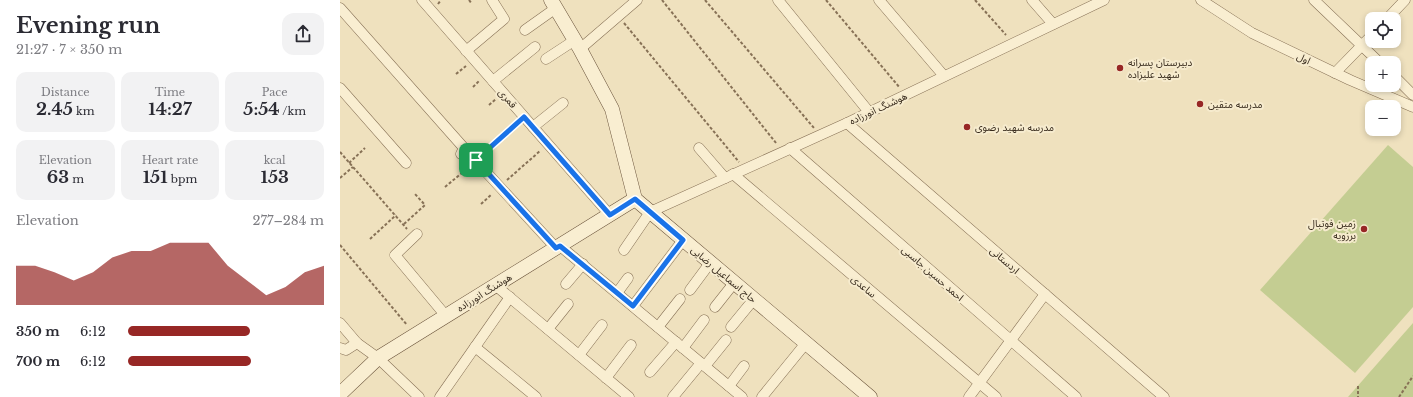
<!DOCTYPE html>
<html lang="en">
<head>
<meta charset="utf-8">
<style>
  body { margin:0; font-family:"Libre Baskerville","Noto Sans Arabic",serif; background:#f2f2f3; color:#2b2b33; height:100vh; display:flex; flex-direction:column; font-size:15px; white-space:nowrap }
  * { box-sizing:border-box; margin:0 }
  p { font-size:13px; color:#7c7c81 }
  .icon { flex:none; width:22px; height:22px; fill:none; stroke:currentColor; stroke-width:2; stroke-linecap:round; stroke-linejoin:round }
  .map { position:relative; flex:1; overflow:hidden }
  .side { display:flex; flex-direction:column; background:#fff; width:340px }
  .side>* { flex:none }
  .fabs { position:absolute; left:1025px; top:12px; display:grid; gap:8px }
  .fabs a { display:grid; place-items:center; width:36px; height:36px; border-radius:8px; background:#fff; box-shadow:0 2px 6px #0003; font-size:20px }
  .pin { position:absolute; display:grid; place-items:center; width:34px; height:34px; color:#fff; margin:-17px; border-radius:8px; box-shadow:0 2px 6px #0006 }
  .round { display:grid; place-items:center; flex:none; width:42px; height:42px; border-radius:12px; background:#f2f2f3 }
  .headline { display:flex; align-items:center; justify-content:space-between; height:68px; padding:0 16px }
  h1 { font-size:22px; font-weight:700; line-height:30px }
  .figures { display:grid; grid-template-columns:repeat(3,1fr); gap:6px; height:68px; padding:4px 16px }
  .figures div { display:grid; align-content:center; border-radius:10px; background:#f2f2f3; text-align:center }
  .figures b { font-size:17px; font-weight:700 }
  .figures small { font-size:11px; font-weight:400 }
  .figures p { font-size:11px }
  .chart { height:112px; padding:8px 16px }
  .chart p { display:flex; justify-content:space-between }
  .chart svg { width:100%; height:72px; margin-top:4px; fill:#972725; opacity:.7 }
  ul { padding:0 16px; list-style:none; font-size:13px }
  li { display:grid; grid-template-columns:64px 48px 1fr; align-items:center; height:30px }
  li i { height:10px; border-radius:5px; background:#972725 }
  main { display:flex; flex:1; min-height:0 }
  .map>svg:first-child { display:block }
  .green { fill:#c4cd92 }
  .lines { fill:none; stroke-linecap:round; stroke-linejoin:round }
  .street-casing { stroke:#877156; stroke-width:11 }
  .secondary-casing { stroke:#69523a; stroke-width:15 }
  .path { stroke:#877156; stroke-width:2; stroke-dasharray:3 2; stroke-linecap:butt }
  .street { stroke:#f9eed1; stroke-width:10 }
  .secondary { stroke:#f9eed1; stroke-width:14 }
  .route-casing { stroke:#fff; stroke-width:8 }
  .route { stroke:#1a73e8; stroke-width:5 }
  .poi-dot { fill:#972725; stroke:#f6ebce; stroke-width:1.5 }
  .labels { text-anchor:middle; stroke-width:4; stroke-linejoin:round; paint-order:stroke }
  .street-label { font-size:10px; fill:#36291b; stroke:#f6ebce }
  .poi-label { font-size:10px; fill:#36291b; stroke:#f6ebce; text-anchor:start }
</style>
</head>
<body>
<main>
<section class="side">
<div class="headline"><div><h1>Evening run</h1><p>21:27 · 7 × 350 m</p></div><a class="round"><svg class="icon" aria-label="share" viewBox="0 0 24 24"><path d="M12 15V3M7 8l5-5 5 5M5 13v7h14v-7"/></svg></a></div>
<div class="figures">
<div><p>Distance</p><b>2.45<small> km</small></b></div>
<div><p>Time</p><b>14:27</b></div>
<div><p>Pace</p><b>5:54<small> /km</small></b></div>
</div>
<div class="figures">
<div><p>Elevation</p><b>63<small> m</small></b></div>
<div><p>Heart rate</p><b>151<small> bpm</small></b></div>
<div><p>kcal</p><b>153</b></div>
</div>
<div class="chart"><p><span>Elevation</span>277–284 m</p>
<svg viewBox="0 0 160 44" preserveAspectRatio="none"><path d="M0 44V20L10 20L20 24L30 29L40 24L50 15L60 11L70 11L80 6L90 6L100 6L110 20L120 29L130 38L140 33L150 24L160 20V44z"/></svg>
</div>
<ul>
<li><b>350 m</b>6:12<i style="width:62%"></i></li>
<li><b>700 m</b>6:12<i style="width:63%"></i></li>
</ul>
</section>
<div class="map">
<svg width="1073" height="397" viewBox="0 0 1073 397">
  <rect width="100%" height="100%" fill="#efe1be"/>
  <!-- green -->
  <g class="green">
    <path d="M 1048,145 L 1073,167 L 1073,307 L 1015,373 L 920,290 Z"/>
    <path d="M 1073,323 L 1073,397 L 1008,397 Z"/>
  </g>
  <g class="lines">
    <defs>
      <g id="street">
        <path d="M 82,0 L 270,215"/>
        <path d="M 438,0 L 529,112"/>
        <path d="M 539,0 L 604,76"/>
        <path d="M 692,0 L 713,24"/>
        <path d="M 861,0 L 912,33 L 1010,80 L 1073,107"/>
        <path d="M 974,0 L 1040,63"/>
        <path d="M 0,8 L 124,148 L 121,154"/>
        <path d="M 1047,19 L 1065,0"/>
        <path d="M 185,30 L 216,8"/>
        <path d="M 240,49 L 297,0"/>
        <path d="M 126,51 L 164,19 L 152,0"/>
        <path d="M 206,59 L 235,40"/>
        <path d="M 995,73 L 1032,35"/>
        <path d="M 1054,76 L 1073,95"/>
        <path d="M 153,81 L 195,47"/>
        <path d="M 0,88 L 66,163"/>
        <path d="M 507,123 L 824,397"/>
        <path d="M 193,127 L 223,103"/>
        <path d="M 124,148 L 216,248"/>
        <path d="M 359,148 L 385,178"/>
        <path d="M 450,148 L 736,397"/>
        <path d="M 393,174 L 656,397"/>
        <path d="M 77,234 L 55,255 L 106,316"/>
        <path d="M 220,246 L 402,397"/>
        <path d="M 284,250 L 310,212 L 507,123 L 764,0"/>
        <path d="M 226,284 L 243,264"/>
        <path d="M 155,285 L 289,397"/>
        <path d="M 350,290 L 370,263"/>
        <path d="M 277,293 L 288,278"/>
        <path d="M 293,306 L 343,240"/>
        <path d="M 375,307 L 394,283"/>
        <path d="M 0,323 L 17,343 L 38,358 L 79,397"/>
        <path d="M 318,327 L 340,299"/>
        <path d="M 391,327 L 414,299"/>
        <path d="M 208,329 L 228,304"/>
        <path d="M 135,347 L 196,397"/>
        <path d="M 0,348 L 6,350 L 17,343"/>
        <path d="M 343,348 L 364,320"/>
        <path d="M 239,355 L 262,325"/>
        <path d="M 365,366 L 386,340"/>
        <path d="M 310,372 L 336,342"/>
        <path d="M 266,378 L 291,345"/>
        <path d="M 389,386 L 404,366"/>
        <path d="M 100,397 L 170,297"/>
        <path d="M 333,397 L 361,363"/>
        <path d="M 422,397 L 466,343"/>
        <path d="M 629,397 L 705,294"/>
      </g>
      <g id="secondary">
        <path d="M 211,0 L 240,49 L 272,109 L 295,199 L 530,397"/>
        <path d="M 0,394 L 38,358 L 295,199"/>
      </g>
    </defs>
    <!-- street casing -->
    <use href="#street" class="street-casing"/>
    <!-- secondary casing -->
    <use href="#secondary" class="secondary-casing"/>
    <!-- path -->
    <g class="path">
      <path d="M 129,0 L 132,4"/>
      <path d="M 322,0 L 436,143"/>
      <path d="M 365,0 L 474,128"/>
      <path d="M 486,0 L 560,88"/>
      <path d="M 635,0 L 666,35"/>
      <path d="M 98,4 L 101,0"/>
      <path d="M 284,23 L 399,162"/>
      <path d="M 116,74 L 126,66"/>
      <path d="M 133,87 L 140,80"/>
      <path d="M 149,105 L 156,99"/>
      <path d="M 0,152 L 67,229"/>
      <path d="M 143,154 L 176,124"/>
      <path d="M 9,163 L 25,148"/>
      <path d="M 0,178 L 13,167"/>
      <path d="M 167,180 L 200,151"/>
      <path d="M 105,187 L 129,167"/>
      <path d="M 141,204 L 152,194"/>
      <path d="M 64,224 L 85,205 L 75,194"/>
      <path d="M 30,239 L 56,215"/>
      <path d="M 0,245 L 67,325"/>
      <path d="M 1018,386 L 1018,397"/>
      <path d="M 1059,397 L 1073,376"/>
    </g>
    <!-- street -->
    <use href="#street" class="street"/>
    <!-- secondary -->
    <use href="#secondary" class="secondary"/>
  </g>
  <g class="lines">
    <defs>
      <path id="route" d="M 184,117 L 270,215 L 295,199 L 343,240 L 293,306 L 220,246 L 216,248 L 136,160 Z"/>
    </defs>
    <!-- route casing -->
    <use href="#route" class="route-casing"/>
    <!-- route -->
    <use href="#route" class="route"/>
  </g>
  <!-- markers -->
  <g class="poi-dot">
    <circle cx="780" cy="68" r="4"/>
    <circle cx="860" cy="104" r="4"/>
    <circle cx="627" cy="127" r="4"/>
    <circle cx="1024" cy="229" r="4"/>
  </g>
  <g class="labels">
    <!-- street labels -->
    <g class="street-label">
      <text transform="translate(964 58) rotate(26)" y="4">اول</text>
      <text transform="translate(168 98) rotate(49)" y="4">قمری</text>
      <text transform="translate(538 108) rotate(-25)" y="4">هوشنگ انورزاده</text>
      <text transform="translate(665 260) rotate(41)" y="4">اردستانی</text>
      <text transform="translate(593 273) rotate(41)" y="4">احمد حسین جاسبی</text>
      <text transform="translate(384 274) rotate(40)" y="4">حاج اسماعیل رضایی</text>
      <text transform="translate(524 286) rotate(40)" y="4">ساعدی</text>
      <text transform="translate(144 292) rotate(-32)" y="4">هوشنگ انورزاده</text>
    </g>
    <!-- poi labels -->
    <g class="poi-label">
      <text x="788" y="66">دبیرستان پسرانه<tspan x="788" dy="12">شهید علیزاده</tspan></text>
      <text x="868" y="108">مدرسه متقین</text>
      <text x="635" y="131">مدرسه شهید رضوی</text>
      <text x="1016" y="227" text-anchor="end">زمین فوتبال<tspan x="1016" dy="12">برزویه</tspan></text>
    </g>
  </g>
</svg>
<div class="fabs">
<a><svg class="icon" aria-label="locate" viewBox="0 0 24 24"><circle cx="12" cy="12" r="6"/><path d="M12 2v4M12 18v4M2 12h4M18 12h4"/></svg></a>
<a>+</a>
<a>−</a>
</div>
<div class="pin" style="left:136px;top:160px;background:#1e9e55"><svg class="icon" aria-label="arrive" viewBox="0 0 24 24"><path d="M6 21V4h12l-3 4 3 4H6"/></svg></div>
</div>
</main>
</body>
</html>
